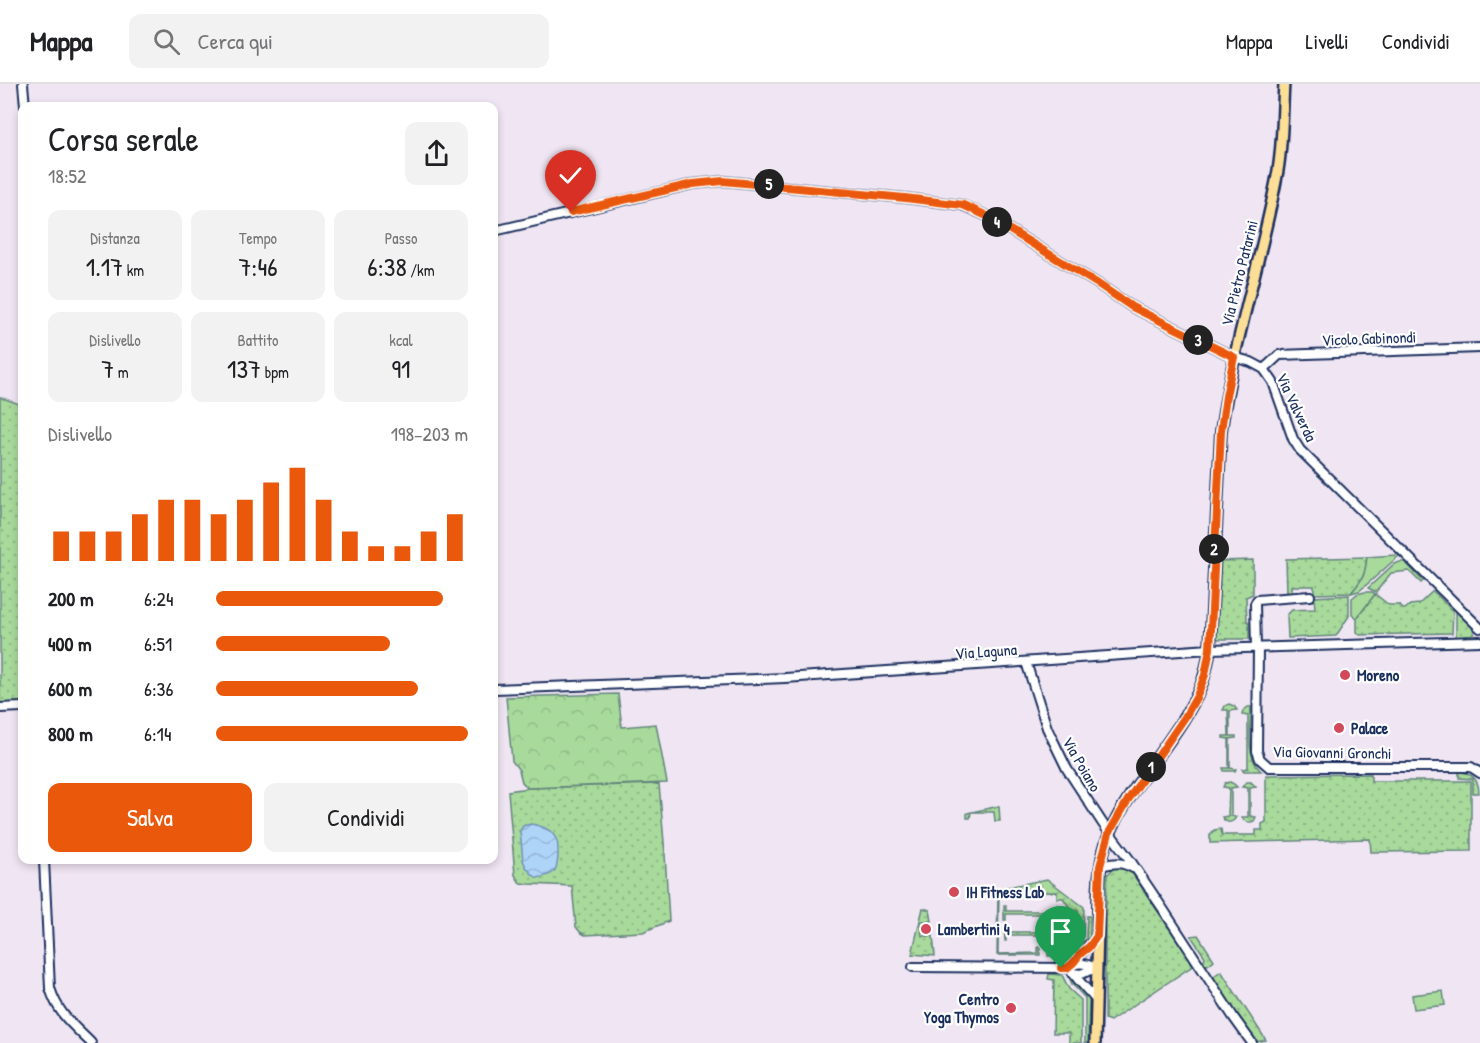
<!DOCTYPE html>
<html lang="it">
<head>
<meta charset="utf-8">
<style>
  body { margin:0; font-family:"Patrick Hand",sans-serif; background:#f2f2f2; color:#202124; height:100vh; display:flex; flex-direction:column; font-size:22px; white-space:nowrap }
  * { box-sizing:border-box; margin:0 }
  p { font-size:20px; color:#757577 }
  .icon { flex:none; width:33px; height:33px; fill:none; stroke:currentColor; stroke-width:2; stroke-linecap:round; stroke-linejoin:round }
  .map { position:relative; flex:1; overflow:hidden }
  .sheet { position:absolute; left:18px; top:18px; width:480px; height:762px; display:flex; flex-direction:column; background:#fff; border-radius:12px; box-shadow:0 3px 9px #0003 }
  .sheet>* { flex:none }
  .pin { position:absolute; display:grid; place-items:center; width:51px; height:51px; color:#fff; margin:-62px -26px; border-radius:50% 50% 50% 0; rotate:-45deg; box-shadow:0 0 6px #0007 }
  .pin .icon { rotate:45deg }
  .km { position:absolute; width:30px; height:30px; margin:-15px; border-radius:50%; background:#222; color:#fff; font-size:16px; line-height:30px; text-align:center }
  .round { display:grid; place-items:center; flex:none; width:63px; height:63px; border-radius:12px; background:#f2f2f2 }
  .head { display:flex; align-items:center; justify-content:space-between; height:102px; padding:0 30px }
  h1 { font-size:33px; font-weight:600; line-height:45px }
  .stats { display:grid; grid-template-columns:repeat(3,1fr); gap:9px; height:102px; padding:6px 30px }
  .stats div { display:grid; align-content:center; border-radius:12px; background:#f2f2f2; text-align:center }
  .stats b { font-size:26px; font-weight:600 }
  .stats small { font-size:16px; font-weight:400 }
  .stats p { font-size:16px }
  .chart { height:168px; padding:12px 30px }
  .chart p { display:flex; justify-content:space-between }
  .chart svg { width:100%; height:108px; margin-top:6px; stroke:#ea580c; stroke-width:6 }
  .cta { display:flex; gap:12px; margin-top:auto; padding:12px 30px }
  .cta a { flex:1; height:69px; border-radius:12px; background:#ea580c; color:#fff; font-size:24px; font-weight:600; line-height:69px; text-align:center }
  .cta a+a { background:#f2f2f2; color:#202124 }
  ul { padding:0 30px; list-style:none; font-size:20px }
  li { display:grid; grid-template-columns:96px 72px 1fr; align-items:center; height:45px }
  li i { height:15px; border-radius:8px; background:#ea580c }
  header { display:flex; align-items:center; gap:36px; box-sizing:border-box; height:84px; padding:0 30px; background:#fff; border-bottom:2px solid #e0e0e0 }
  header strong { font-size:28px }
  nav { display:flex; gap:33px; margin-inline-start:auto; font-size:21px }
  .search { width:420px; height:54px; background:#f2f2f2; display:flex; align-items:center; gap:15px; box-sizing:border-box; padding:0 21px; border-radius:12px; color:#757577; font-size:22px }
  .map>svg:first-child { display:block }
  .grass { fill:url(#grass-dots); stroke:#62847c; stroke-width:1.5 }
  .forest { fill:url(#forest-crowns); stroke:#62847c; stroke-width:1.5 }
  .park { fill:#a8da9b; stroke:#62847c; stroke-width:1.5 }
  .water { fill:url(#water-waves); stroke:#7392ba; stroke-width:1.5 }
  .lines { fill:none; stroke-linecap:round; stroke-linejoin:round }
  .minor-casing { stroke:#1b2f5e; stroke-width:12 }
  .major-casing { stroke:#1b2f5e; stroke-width:14 }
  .minor { stroke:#fff; stroke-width:8 }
  .major { stroke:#fdde96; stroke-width:9 }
  .route-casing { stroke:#fff; stroke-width:12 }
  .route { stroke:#ea580c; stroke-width:8 }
  .poi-dot { fill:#d1495b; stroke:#fff; stroke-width:2 }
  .labels { text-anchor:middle; stroke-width:4.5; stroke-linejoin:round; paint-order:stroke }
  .street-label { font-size:16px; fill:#1b2f5e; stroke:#fff }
  .poi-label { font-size:16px; font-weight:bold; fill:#1b2f5e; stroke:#fff; text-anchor:start }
</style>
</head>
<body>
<header>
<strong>Mappa</strong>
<div class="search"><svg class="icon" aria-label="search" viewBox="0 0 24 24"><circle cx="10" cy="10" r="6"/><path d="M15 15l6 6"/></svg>Cerca qui</div>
<nav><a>Mappa</a><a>Livelli</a><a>Condividi</a></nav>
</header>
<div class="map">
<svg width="1480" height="959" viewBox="0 0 1480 959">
  <defs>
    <pattern id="grass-dots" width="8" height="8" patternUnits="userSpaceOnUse" patternTransform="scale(1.5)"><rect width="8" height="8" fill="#a8da9b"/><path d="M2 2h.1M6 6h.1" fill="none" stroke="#90bb88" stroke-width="1.8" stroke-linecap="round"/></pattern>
    <pattern id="forest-crowns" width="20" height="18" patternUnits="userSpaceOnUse" patternTransform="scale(1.5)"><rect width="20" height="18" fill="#a8da9b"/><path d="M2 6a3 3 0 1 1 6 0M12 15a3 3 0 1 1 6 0" fill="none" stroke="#90bb88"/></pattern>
    <pattern id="water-waves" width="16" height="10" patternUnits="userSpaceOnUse" patternTransform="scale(1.5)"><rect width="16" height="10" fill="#aed4f8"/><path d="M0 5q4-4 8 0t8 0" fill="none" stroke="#95b6d7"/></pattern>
  </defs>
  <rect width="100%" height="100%" fill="#f0e6f3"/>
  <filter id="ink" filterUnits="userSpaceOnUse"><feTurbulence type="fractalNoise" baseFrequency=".0167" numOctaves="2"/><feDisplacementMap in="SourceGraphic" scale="12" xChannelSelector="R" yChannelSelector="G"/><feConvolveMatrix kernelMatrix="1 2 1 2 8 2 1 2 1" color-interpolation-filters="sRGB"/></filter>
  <g filter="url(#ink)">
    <!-- grass -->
    <g class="grass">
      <path d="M 0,313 L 22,321 L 22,623 L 0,623 Z"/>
      <path d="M 1367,473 C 1365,492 1363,495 1351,509 L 1314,510 L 1314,502 L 1292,502 L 1292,509 L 1287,509 L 1286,475 Z"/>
      <path d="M 1253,476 L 1253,510 L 1246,513 L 1247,537 L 1249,538 L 1249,555 L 1218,555 L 1215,553 L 1220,477 Z"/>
      <path d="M 1433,507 L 1453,527 L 1452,549 L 1360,551 L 1357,548 L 1357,534 L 1375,510 L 1389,521 L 1399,521 L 1403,525 L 1405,525 L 1410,521 L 1419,520 Z"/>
      <path d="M 1349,511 L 1349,532 L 1336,552 L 1288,554 L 1287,531 L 1292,526 L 1315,525 L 1314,513 Z"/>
      <path d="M 1456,526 L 1473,544 L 1474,549 L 1472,552 L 1456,553 Z"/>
      <path d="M 1229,620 L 1234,622 L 1237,626 L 1230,627 L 1230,652 L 1236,652 L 1236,654 L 1230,655 L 1230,684 L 1236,685 L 1235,687 L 1224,687 L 1223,684 L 1229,684 L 1229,655 L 1223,654 L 1223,652 L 1229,652 L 1228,626 L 1223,626 L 1225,622 Z"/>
      <path d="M 1248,623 L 1251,623 C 1251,643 1245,673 1261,687 L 1244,687 L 1242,685 L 1248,684 L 1248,632 L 1242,631 L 1243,627 Z"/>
      <path d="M 1459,688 C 1473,689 1479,696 1479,709 L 1473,709 L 1473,695 L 1459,694 Z"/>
      <path d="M 1371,690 L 1371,697 L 1471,697 L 1471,767 L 1371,768 L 1370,755 L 1210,759 L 1210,751 L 1214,746 L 1221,745 L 1222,751 L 1256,751 L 1256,746 L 1262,746 L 1262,740 L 1266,738 L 1266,691 Z"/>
      <path d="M 1230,698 L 1234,700 L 1237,703 L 1231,704 L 1231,732 L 1236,733 L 1234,736 C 1229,740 1225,738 1222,733 L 1228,732 L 1229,704 L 1223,703 L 1225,699 Z"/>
      <path d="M 1247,698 L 1251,698 L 1256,703 L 1250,704 L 1250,732 L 1256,733 L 1254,737 C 1249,739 1244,738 1242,733 L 1248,733 L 1248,704 L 1242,703 Z"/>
      <path d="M 659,700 L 665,770 L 669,837 L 643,848 L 585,851 L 580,848 L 576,843 L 572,802 L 529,800 L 520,799 L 515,791 L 508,707 L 528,704 Z"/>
      <path d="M 999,722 L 1000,737 L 995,737 L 994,728 L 971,728 L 970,734 L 967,734 L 967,729 Z"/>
      <path d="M 1123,783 L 1132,789 L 1194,881 L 1110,937 L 1105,935 L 1105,843 L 1107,791 L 1114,784 Z"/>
      <path d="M 1047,795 L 1084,823 L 1083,853 L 1072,861 L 1066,871 L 1048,872 L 1048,863 L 1051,863 L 1051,870 L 1060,869 L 1060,863 L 1063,863 L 1073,853 L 1079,853 L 1078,827 L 1072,827 L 1063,814 L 1057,814 L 1057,808 L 999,809 L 998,870 L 1038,869 L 1038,863 L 1040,863 L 1040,871 L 997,871 L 998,805 Z"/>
      <path d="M 1004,821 L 1006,821 L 1006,827 L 1058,827 L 1058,821 L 1065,827 L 1066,836 L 1064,836 L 1063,830 L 1006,830 L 1006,836 L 1004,836 Z"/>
      <path d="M 923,824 L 930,826 L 932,837 L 921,837 L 922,852 L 933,852 L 935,872 L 912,870 Z"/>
      <path d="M 1087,832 L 1090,832 L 1090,854 L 1088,858 L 1078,866 L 1068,878 C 1071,868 1079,862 1086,855 Z"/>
      <path d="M 1004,842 L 1006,848 L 1064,848 L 1064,842 L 1066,842 L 1066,851 L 1058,857 L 1058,851 L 1006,851 L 1006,857 L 1005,857 Z"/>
      <path d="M 1198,851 L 1214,876 L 1208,881 L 1203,879 L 1205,873 L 1191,852 Z"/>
      <path d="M 1221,887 L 1266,956 L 1256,958 L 1214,895 L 1214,892 Z"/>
      <path d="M 1049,890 L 1062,891 L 1069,905 L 1081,916 L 1081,959 L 1069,959 L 1069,949 L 1053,949 L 1054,896 L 1048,895 Z"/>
      <path d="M 1068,891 L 1089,912 L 1088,959 L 1085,959 L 1085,914 L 1072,900 Z"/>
    </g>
    <!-- forest -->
    <path class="forest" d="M 618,610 L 622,643 L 656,640 L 667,699 L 528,704 L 522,698 L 519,686 L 512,677 L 506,613 Z"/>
    <!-- park -->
    <g class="park">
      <path d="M 1398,470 L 1400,471 L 1364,503 L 1359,507 L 1351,509 C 1363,495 1365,492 1367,473 L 1396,471 Z"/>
      <path d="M 1400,478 L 1405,478 L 1423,497 L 1421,499 L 1409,487 L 1391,489 L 1376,508 L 1368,504 L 1394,480 Z"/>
      <path d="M 1365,508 L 1372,508 L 1375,510 L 1357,534 L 1352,530 L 1352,514 L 1357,510 Z"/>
      <path d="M 1443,907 L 1445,921 L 1414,925 L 1412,911 Z"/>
    </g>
    <!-- water -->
    <path class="water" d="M 531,740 C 539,742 547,743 553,750 C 558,756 558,761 558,768 C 558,786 556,791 537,794 L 532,790 L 526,783 L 523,776 L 520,747 L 523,742 Z"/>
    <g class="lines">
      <defs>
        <g id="minor">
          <path d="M 23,0 L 25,22"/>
          <path d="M 494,147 L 693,100 L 723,97 L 905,114 L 962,121 L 987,132 L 1098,200 L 1132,223 L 1234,273 L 1251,278 L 1264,285 L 1273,298 L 1293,355 L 1300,366 L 1480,544"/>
          <path d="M 1264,285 L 1279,271 L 1480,264"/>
          <path d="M 1256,564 L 1255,520 L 1257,516 L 1310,512"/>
          <path d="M 1258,564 L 1257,667 L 1260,675 L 1269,683 L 1471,683 L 1480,689"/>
          <path d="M 1026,578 L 1047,644 L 1067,685 L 1103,740 L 1130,776 L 1163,825 L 1234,934 L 1252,959"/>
          <path d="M 494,605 L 785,594 L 1210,565 L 1480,557"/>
          <path d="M 0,624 L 22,623"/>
          <path d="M 44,776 L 50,904 C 58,930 72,940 91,959"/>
          <path d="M 1100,782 C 1114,779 1121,777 1133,784"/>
          <path d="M 1073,880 C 1080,869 1090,862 1097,852"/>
          <path d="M 913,883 L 1067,884 C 1077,877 1084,879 1096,884"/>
          <path d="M 1073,889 C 1080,899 1088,906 1096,916"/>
          <path d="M 1073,889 L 1081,890 L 1096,884"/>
        </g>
        <path id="major" d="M 1095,959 C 1096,921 1097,882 1098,844 C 1098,813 1097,778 1110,749 C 1131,700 1172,661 1196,613 C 1204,598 1207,582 1210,565 L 1221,347 C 1233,260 1261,177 1277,92 C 1283,62 1282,30 1284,0"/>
      </defs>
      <!-- minor casing -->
      <use href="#minor" class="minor-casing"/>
      <!-- major casing -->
      <use href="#major" class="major-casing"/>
      <!-- minor -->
      <use href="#minor" class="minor"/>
      <!-- major -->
      <use href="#major" class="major"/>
    </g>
  </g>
  <g class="lines" filter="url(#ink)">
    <defs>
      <path id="route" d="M 571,128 L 693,100 L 723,97 L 905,114 L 963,121 L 987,132 L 1098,200 L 1132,223 L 1234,273 L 1226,312 L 1221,347 L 1210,565 L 1205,591 L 1197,612 L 1185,633 L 1128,716 L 1109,749 L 1100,782 L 1097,852 L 1089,863 L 1080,870 L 1073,879 L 1067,884 L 1061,884"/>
    </defs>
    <!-- route casing -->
    <use href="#route" class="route-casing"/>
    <!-- route -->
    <use href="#route" class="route"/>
  </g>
  <!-- markers -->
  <g class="poi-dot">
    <circle cx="1345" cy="591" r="6"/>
    <circle cx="1339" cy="644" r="6"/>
    <circle cx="954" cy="808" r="6"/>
    <circle cx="926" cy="845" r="6"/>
    <circle cx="1011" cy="924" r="6"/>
  </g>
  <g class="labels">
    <!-- street labels -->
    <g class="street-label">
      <text transform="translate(1239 189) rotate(-76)" y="6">Via Pietro Patarini</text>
      <text transform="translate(1369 254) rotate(-2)" y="6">Vicolo Gabinondi</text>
      <text transform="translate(1297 323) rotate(65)" y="6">Via Valverda</text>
      <text transform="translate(986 567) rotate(-4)" y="6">Via Laguna</text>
      <text transform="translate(1332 668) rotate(1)" y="6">Via Giovanni Gronchi</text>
      <text transform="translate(1082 680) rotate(60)" y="6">Via Poiano</text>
    </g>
    <!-- poi labels -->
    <g class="poi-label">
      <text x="1357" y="597">Moreno</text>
      <text x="1351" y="650">Palace</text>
      <text x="966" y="814">IH Fitness Lab</text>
      <text x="938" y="851">Lambertini 4</text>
      <text x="999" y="921" text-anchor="end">Centro<tspan x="999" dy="18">Yoga Thymos</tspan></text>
    </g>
  </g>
</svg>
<div class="pin" style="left:1061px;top:884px;background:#1e9e55"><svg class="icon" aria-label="arrive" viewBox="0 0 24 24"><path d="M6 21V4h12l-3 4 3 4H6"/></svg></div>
<div class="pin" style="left:571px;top:128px;background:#d93025"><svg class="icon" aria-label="check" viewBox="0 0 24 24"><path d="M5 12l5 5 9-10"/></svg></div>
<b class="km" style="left:1151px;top:683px">1</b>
<b class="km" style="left:1214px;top:465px">2</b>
<b class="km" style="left:1198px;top:256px">3</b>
<b class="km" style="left:997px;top:138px">4</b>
<b class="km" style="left:769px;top:100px">5</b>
<section class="sheet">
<div class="head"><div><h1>Corsa serale</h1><p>18:52</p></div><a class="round"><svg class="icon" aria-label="share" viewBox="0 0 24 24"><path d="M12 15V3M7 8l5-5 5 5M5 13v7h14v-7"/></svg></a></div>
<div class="stats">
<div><p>Distanza</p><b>1.17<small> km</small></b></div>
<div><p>Tempo</p><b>7:46</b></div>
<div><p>Passo</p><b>6:38<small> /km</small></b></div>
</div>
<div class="stats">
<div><p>Dislivello</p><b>7<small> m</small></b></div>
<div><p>Battito</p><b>137<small> bpm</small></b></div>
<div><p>kcal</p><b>91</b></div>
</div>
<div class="chart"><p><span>Dislivello</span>198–203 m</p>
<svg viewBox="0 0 160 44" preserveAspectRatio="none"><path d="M5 44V32M15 44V32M25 44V32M35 44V25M45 44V19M55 44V19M65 44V25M75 44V19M85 44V12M95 44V6M105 44V19M115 44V32M125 44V38M135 44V38M145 44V32M155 44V25"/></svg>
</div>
<ul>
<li><b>200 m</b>6:24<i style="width:90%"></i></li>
<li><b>400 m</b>6:51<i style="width:69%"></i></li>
<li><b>600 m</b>6:36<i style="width:80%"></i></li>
<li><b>800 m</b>6:14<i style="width:100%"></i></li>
</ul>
<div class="cta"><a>Salva</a><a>Condividi</a></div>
</section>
</div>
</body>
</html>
